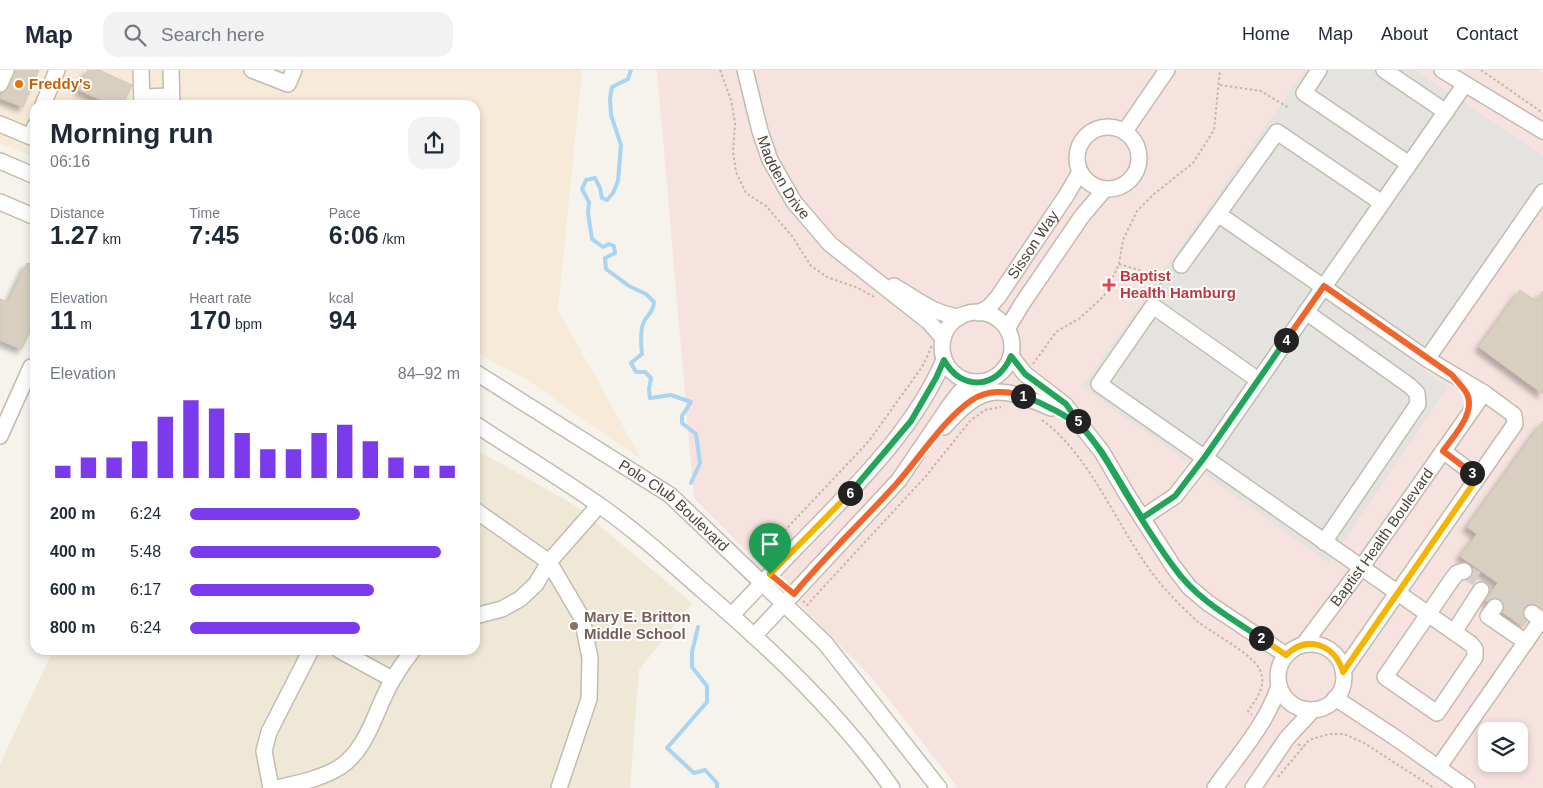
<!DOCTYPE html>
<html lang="en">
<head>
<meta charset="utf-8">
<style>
  body { margin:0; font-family:Arial,sans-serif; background:#f2f2f3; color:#1f2937; height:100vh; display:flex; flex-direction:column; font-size:19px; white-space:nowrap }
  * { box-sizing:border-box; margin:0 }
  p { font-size:16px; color:#747a83 }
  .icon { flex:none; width:28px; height:28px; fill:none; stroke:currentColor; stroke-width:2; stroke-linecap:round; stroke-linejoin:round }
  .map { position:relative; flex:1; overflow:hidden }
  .drawer { position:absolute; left:30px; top:30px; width:450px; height:555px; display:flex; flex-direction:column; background:#fff; border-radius:15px; box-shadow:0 2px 8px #0003 }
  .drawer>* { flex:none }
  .fabs { position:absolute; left:1478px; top:652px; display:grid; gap:10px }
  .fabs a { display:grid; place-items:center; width:50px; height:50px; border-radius:10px; background:#fff; box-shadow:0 2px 8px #0003; font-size:25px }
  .pin { position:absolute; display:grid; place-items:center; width:42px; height:42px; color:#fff; margin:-51px -21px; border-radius:50% 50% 50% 0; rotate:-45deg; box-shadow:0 0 5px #0007 }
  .pin .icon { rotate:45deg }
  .km { position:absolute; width:25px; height:25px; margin:-12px; border-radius:50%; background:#222; color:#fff; font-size:14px; line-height:25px; text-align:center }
  .round { display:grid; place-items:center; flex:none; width:52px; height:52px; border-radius:15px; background:#f2f2f3 }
  .headline { display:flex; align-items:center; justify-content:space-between; height:85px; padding:0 20px }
  h1 { font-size:28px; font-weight:700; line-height:38px }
  .stats { display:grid; grid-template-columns:repeat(3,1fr); gap:8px; height:85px; padding:5px 20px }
  .stats div { display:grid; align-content:center }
  .stats b { font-size:25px; font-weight:700 }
  .stats small { font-size:14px; font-weight:400 }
  .stats p { font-size:14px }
  .chart { height:140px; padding:10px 20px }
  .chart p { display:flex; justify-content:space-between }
  .chart svg { width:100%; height:90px; margin-top:5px; stroke:#7c3aed; stroke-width:6 }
  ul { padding:0 20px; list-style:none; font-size:16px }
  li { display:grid; grid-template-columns:80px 60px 1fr; align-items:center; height:38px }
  li i { height:12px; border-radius:6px; background:#7c3aed }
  header { display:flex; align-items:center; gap:30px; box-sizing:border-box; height:70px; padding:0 25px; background:#fff; border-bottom:1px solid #e0e1e3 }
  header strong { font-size:24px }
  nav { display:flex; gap:28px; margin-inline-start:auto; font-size:18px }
  .search { width:350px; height:45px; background:#f2f2f3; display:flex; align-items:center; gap:12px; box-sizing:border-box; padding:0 18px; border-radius:15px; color:#747a83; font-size:19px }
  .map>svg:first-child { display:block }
  .commercial { fill:#f7ead8 }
  .education { fill:#efe8d6 }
  .medical { fill:#f6e3e0; fill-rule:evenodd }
  .parking { fill:#e5e3e0 }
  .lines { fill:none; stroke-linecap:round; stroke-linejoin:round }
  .stream { stroke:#a9d4f2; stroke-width:4 }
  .building { fill:#d8cfc1; stroke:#d3c7b4; filter:url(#shadow) }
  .minor-tunnel { stroke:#d4d0c8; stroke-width:15; stroke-dasharray:15 8; stroke-linecap:butt }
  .minor-casing { stroke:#c2bbae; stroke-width:18 }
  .path { stroke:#c4b79f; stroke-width:2; stroke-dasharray:2.5 2.5; stroke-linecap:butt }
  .minor { stroke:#fff; stroke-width:15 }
  .split-1-casing { stroke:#fff; stroke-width:10 }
  .split-2-casing { stroke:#fff; stroke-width:10 }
  .split-3-casing { stroke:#fff; stroke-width:10 }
  .split-4-casing { stroke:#fff; stroke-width:10 }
  .split-5-casing { stroke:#fff; stroke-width:10 }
  .split-6-casing { stroke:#fff; stroke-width:10 }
  .split-7-casing { stroke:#fff; stroke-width:10 }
  .split-1 { stroke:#f0652b; stroke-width:6 }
  .split-2 { stroke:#22a559; stroke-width:6 }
  .split-3 { stroke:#f5b400; stroke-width:6 }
  .split-4 { stroke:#f0652b; stroke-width:6 }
  .split-5 { stroke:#22a559; stroke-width:6 }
  .split-6 { stroke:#22a559; stroke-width:6 }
  .split-7 { stroke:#f5b400; stroke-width:6 }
  .food-dot { fill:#e8710a; stroke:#fff; stroke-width:2 }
  .health-dot { fill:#e0444e; stroke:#fff; stroke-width:2 }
  .education-dot { fill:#8d6e63; stroke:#fff; stroke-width:2 }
  .labels { text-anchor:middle; stroke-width:4; stroke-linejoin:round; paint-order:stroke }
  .food-label { font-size:15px; font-weight:bold; fill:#c56008; stroke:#fff; text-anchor:start }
  .street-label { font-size:15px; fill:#4b4439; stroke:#fff }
  .health-label { font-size:15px; font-weight:bold; fill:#be3a42; stroke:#fff; text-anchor:start }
  .education-label { font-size:15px; font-weight:bold; fill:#785e54; stroke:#fff; text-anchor:start }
</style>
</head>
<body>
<header>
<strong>Map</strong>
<div class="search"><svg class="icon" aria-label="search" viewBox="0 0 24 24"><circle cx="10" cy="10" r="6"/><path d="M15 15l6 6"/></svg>Search here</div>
<nav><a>Home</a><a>Map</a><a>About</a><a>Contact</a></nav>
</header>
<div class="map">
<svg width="1543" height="718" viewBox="0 0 1543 718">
  <defs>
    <filter id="shadow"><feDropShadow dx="-4.5" dy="4.5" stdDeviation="2.5" flood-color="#0004"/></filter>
  </defs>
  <rect width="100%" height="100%" fill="#f6f3ec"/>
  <!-- commercial -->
  <path class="commercial" d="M 0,0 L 582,0 L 558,240 L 642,390 L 526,309 L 475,282 L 475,35 L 35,35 L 35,88 L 0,73 Z"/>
  <!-- education -->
  <path class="education" d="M 475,379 L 576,436 L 692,533 L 639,600 L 630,718 L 0,718 L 0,694 L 53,580 L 475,580 Z"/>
  <!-- medical -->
  <path class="medical" d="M 657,0 L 1539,0 L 1543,3 L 1543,718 L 958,718 L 872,608 L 694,428 ZM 1486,661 L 1519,661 L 1519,694 L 1486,694 Z"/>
  <!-- parking -->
  <path class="parking" d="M 1305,0 L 1416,0 L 1543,85 L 1543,117 L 1412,292 L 1448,317 L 1329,493 L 1082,317 Z"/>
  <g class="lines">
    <!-- stream -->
    <g class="stream">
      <path d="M 631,0 L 628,9 L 612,17 L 610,28 L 611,45 L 621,75 L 618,111 L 613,123 L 607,130 L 602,128 L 600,118 L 595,108 L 586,110 L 582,119 L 589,132 L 588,143 L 592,169 L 603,177 L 609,174 L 614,176 L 615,183 L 605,188 L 606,199 L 629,216 L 646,224 L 654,232 C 653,245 646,244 643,254 C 640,263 641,274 642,284 L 631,293 L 636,302 L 645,302 L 651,308 L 649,319 L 650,328 L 671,325 L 691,332 L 682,346 L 682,353 L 696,364 L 700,393 L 691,413"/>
      <path d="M 698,557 L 692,582 L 692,597 L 707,616 L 707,632 L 667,678 L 694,703 L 705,700 L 717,713 L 717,718"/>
    </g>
  </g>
  <!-- building -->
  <g class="building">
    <path d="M 11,0 L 39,0 L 23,37 L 0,28 Z"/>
    <path d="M 88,0 L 99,0 L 132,15 L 123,35 L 112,35 L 79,20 Z"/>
    <path d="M 27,193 L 35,196 L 35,250 L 22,279 L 0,270 L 0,229 L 8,232 Z"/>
    <path d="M 1520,220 L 1536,231 L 1543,221 L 1543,324 L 1479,277 Z"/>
    <path d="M 1543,351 L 1543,544 L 1535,539 L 1522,556 L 1485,530 L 1498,513 L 1460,486 L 1477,464 L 1467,457 Z"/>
  </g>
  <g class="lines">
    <!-- minor-tunnel -->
    <g class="minor-tunnel">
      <path d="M 1464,501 L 1479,510 L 1481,520"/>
      <path d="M 1495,537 L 1504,524 L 1532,543"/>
    </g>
    <defs>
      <g id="minor">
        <path d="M 141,0 L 142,35"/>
        <path d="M 171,0 L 172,35"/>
        <path d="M 252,0 L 288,14 L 294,0"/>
        <path id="s1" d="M 745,0 L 760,61 L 770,90 L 794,132 L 830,174 L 929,252 L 943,268"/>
        <path d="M 1319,0 L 1304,23 L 1409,94"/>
        <path d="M 1384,0 L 1446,42"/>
        <path d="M 1442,0 L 1543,61"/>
        <path d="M 0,14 L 6,0"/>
        <path d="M 143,27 L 171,26"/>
        <path d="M 43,35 L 57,0"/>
        <path d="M 0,54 L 31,67 L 35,56"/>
        <circle cx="1108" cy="88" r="31"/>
        <path d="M 1125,61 L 1167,0"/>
        <path d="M 0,91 L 35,106"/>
        <path d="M 0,132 L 35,147"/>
        <path d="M 1218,144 L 1277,62 L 1382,133"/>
        <path d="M 1181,195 L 1218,144 L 1427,289 L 1543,122"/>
        <path d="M 894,216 C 917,229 933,244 960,247"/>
        <path d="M 1306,242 L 1410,316 L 1417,323 L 1418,334 L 1324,472"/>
        <circle cx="977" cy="277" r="35"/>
        <path id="s2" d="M 979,243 L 990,236 L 998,227 L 1066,126 L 1080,102"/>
        <path d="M 1007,259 L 1022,234 L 1082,146 L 1105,119"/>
        <path d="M 1011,286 L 1025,304 L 1065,335 L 1102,382 L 1126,423 L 1173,496 L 1189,517 L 1208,533 L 1286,585"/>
        <path d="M 1427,289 L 1484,323"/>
        <path id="s3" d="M 475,302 L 670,425 L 825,573 L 939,718"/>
        <path d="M 1258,310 L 1153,236 L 1099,314 C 1223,402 1347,488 1471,574 L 1475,579 L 1475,587 L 1437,643 L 1385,607 L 1453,508 L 1457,503 L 1464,501"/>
        <path d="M 475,354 C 516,381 559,407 599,435 C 635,460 668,490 701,519 C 771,579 839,643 892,718"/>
        <path d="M 944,357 C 983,313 999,315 1051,338"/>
        <path d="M 0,366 L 31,297"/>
        <path d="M 1443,381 L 1478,407"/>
        <path d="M 475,440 L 549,492 L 582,548 L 590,588 L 589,629 L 559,718"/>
        <path d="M 1142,448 L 1175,426 L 1204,389 L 1465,14"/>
        <path d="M 1495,537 L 1488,546 L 1526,572"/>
        <path d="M 732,545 C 758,517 784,490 810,463 C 861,411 915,357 944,290"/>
        <path d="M 475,546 L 502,539 L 520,529 L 536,514 L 549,492 L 599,435"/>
        <path d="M 1454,562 L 1481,520"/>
        <path d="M 754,566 L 899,410 L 950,335 L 960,322 L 973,312"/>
        <path id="s4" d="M 1304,574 L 1361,498 L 1484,323 L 1514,345 L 1515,354 L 1343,601"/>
        <circle cx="1311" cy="607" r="33"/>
        <path d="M 339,580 L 392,609"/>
        <path d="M 1335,628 L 1396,668 L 1467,718"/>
        <path d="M 1438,698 L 1541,550 L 1532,543"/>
        <path d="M 271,718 L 264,681 L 269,662 L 311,580"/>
        <path d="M 277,718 C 298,713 321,709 340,697 C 369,678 376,637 393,609 C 399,599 406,589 413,580"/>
        <path d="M 1215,718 C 1238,685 1266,655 1279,616"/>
        <path d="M 1253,718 L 1287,668 L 1313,640"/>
      </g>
    </defs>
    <!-- minor casing -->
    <use href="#minor" class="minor-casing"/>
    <!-- path -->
    <g class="path">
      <path d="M 720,0 L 731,30 L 735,53 L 733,82 L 736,102 L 746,123 L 766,136 L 792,166 L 811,196 L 827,207 L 858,218 L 876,228"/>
      <path d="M 1481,0 L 1543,43"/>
      <path d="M 1220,15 L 1261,21 L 1289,38"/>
      <path d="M 1119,194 L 1139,200 L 1162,214"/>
      <path d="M 1033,294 L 1056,262 L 1080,248 L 1104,226 L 1119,194 L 1123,170 L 1137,141 L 1154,124 L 1193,93 L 1214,60 L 1220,0"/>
      <path d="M 1042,350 C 1096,389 1121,471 1167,521 C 1176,531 1187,542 1197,551 C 1213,564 1252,583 1260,600 C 1267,616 1257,628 1248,641 L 1252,645"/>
      <path d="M 757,490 L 869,371 L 922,297 L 931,278 L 931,274"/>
      <path d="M 803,531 L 807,535 L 926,406 L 970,351 L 985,340 L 1001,337"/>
      <path d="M 1298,674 L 1303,677"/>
      <path d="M 1278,707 L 1309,670 L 1329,664 L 1344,664 L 1364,673 L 1434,718"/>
    </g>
    <!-- minor -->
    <use href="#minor" class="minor"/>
  </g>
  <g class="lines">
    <defs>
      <path id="split-1" d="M 770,504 L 794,524 C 826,485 864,450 898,412 C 919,388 946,347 972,330 C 987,320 1006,320 1023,326"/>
      <path id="split-2" d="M 1023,326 C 1043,333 1071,347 1086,362 C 1102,380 1113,402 1125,422 C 1140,447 1156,473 1173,496 C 1195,528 1229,547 1261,568"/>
      <path id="split-3" d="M 1261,568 L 1286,585 C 1308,564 1335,575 1343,602 L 1478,407 L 1472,403"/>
      <path id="split-4" d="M 1286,270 L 1324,216 L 1452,305 C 1457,311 1464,318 1467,324 C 1476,343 1453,367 1443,381 L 1472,403"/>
      <path id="split-5" d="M 1078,351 L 1102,382 L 1142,448 L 1175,426 L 1204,388 L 1286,270"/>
      <path id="split-6" d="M 850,423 L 911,351 L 936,308 L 944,290 C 961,322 998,319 1011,286 L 1025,304 L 1066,334 L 1078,351"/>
      <path id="split-7" d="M 770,504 L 850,423"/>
    </defs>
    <!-- split-1 casing -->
    <use href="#split-1" class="split-1-casing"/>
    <!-- split-2 casing -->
    <use href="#split-2" class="split-2-casing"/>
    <!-- split-3 casing -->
    <use href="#split-3" class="split-3-casing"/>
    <!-- split-4 casing -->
    <use href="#split-4" class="split-4-casing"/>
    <!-- split-5 casing -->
    <use href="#split-5" class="split-5-casing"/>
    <!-- split-6 casing -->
    <use href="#split-6" class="split-6-casing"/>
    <!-- split-7 casing -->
    <use href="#split-7" class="split-7-casing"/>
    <!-- split-1 -->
    <use href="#split-1" class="split-1"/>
    <!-- split-2 -->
    <use href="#split-2" class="split-2"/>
    <!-- split-3 -->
    <use href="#split-3" class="split-3"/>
    <!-- split-4 -->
    <use href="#split-4" class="split-4"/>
    <!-- split-5 -->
    <use href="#split-5" class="split-5"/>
    <!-- split-6 -->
    <use href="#split-6" class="split-6"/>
    <!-- split-7 -->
    <use href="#split-7" class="split-7"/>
  </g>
  <!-- markers -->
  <circle class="food-dot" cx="19" cy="14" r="5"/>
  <path class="health-dot" d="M1106.5 207.5h5v5h5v5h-5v5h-5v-5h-5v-5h5z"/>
  <circle class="education-dot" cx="574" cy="556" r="5"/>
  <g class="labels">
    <!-- food labels -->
    <g class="food-label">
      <text x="29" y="19">Freddy's</text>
    </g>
    <!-- street labels -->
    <g class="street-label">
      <text dy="5" stroke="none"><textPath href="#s1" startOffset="115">Madden Drive</textPath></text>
      <text dy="5" stroke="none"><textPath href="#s2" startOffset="88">Sisson Way</textPath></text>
      <text dy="5" stroke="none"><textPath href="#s3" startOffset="240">Polo Club Boulevard</textPath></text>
      <text dy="5" stroke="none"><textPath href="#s4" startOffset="132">Baptist Health Boulevard</textPath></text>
    </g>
    <!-- health labels -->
    <g class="health-label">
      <text x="1120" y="211">Baptist<tspan x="1120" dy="17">Health Hamburg</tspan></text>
    </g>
    <!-- education labels -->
    <g class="education-label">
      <text x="584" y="552">Mary E. Britton<tspan x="584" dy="17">Middle School</tspan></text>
    </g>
  </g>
</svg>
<div class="fabs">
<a><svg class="icon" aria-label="layers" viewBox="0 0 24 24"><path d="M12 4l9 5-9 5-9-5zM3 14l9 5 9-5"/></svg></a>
</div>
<div class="pin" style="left:770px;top:504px;background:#1e9e55"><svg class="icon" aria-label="arrive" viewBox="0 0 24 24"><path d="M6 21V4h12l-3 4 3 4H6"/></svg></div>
<b class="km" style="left:1023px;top:326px">1</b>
<b class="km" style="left:1261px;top:568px">2</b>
<b class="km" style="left:1472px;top:403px">3</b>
<b class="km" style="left:1286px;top:270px">4</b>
<b class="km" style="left:1078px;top:351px">5</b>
<b class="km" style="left:850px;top:423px">6</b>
<section class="drawer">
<div class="headline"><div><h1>Morning run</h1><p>06:16</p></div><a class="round"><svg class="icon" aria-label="share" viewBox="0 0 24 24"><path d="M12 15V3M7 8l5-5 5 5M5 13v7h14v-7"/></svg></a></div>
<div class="stats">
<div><p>Distance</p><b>1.27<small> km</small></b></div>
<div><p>Time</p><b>7:45</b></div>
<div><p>Pace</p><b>6:06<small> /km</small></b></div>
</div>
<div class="stats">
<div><p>Elevation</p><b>11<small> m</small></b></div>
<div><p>Heart rate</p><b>170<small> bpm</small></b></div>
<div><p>kcal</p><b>94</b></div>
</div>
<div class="chart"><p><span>Elevation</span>84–92 m</p>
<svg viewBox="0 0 160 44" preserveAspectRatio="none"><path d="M5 44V38M15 44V34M25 44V34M35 44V26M45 44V14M55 44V6M65 44V10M75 44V22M85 44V30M95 44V30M105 44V22M115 44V18M125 44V26M135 44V34M145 44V38M155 44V38"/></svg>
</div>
<ul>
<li><b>200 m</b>6:24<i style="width:63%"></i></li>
<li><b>400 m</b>5:48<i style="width:93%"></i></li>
<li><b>600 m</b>6:17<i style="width:68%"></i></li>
<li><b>800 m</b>6:24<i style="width:63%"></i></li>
</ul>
</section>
</div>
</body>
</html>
